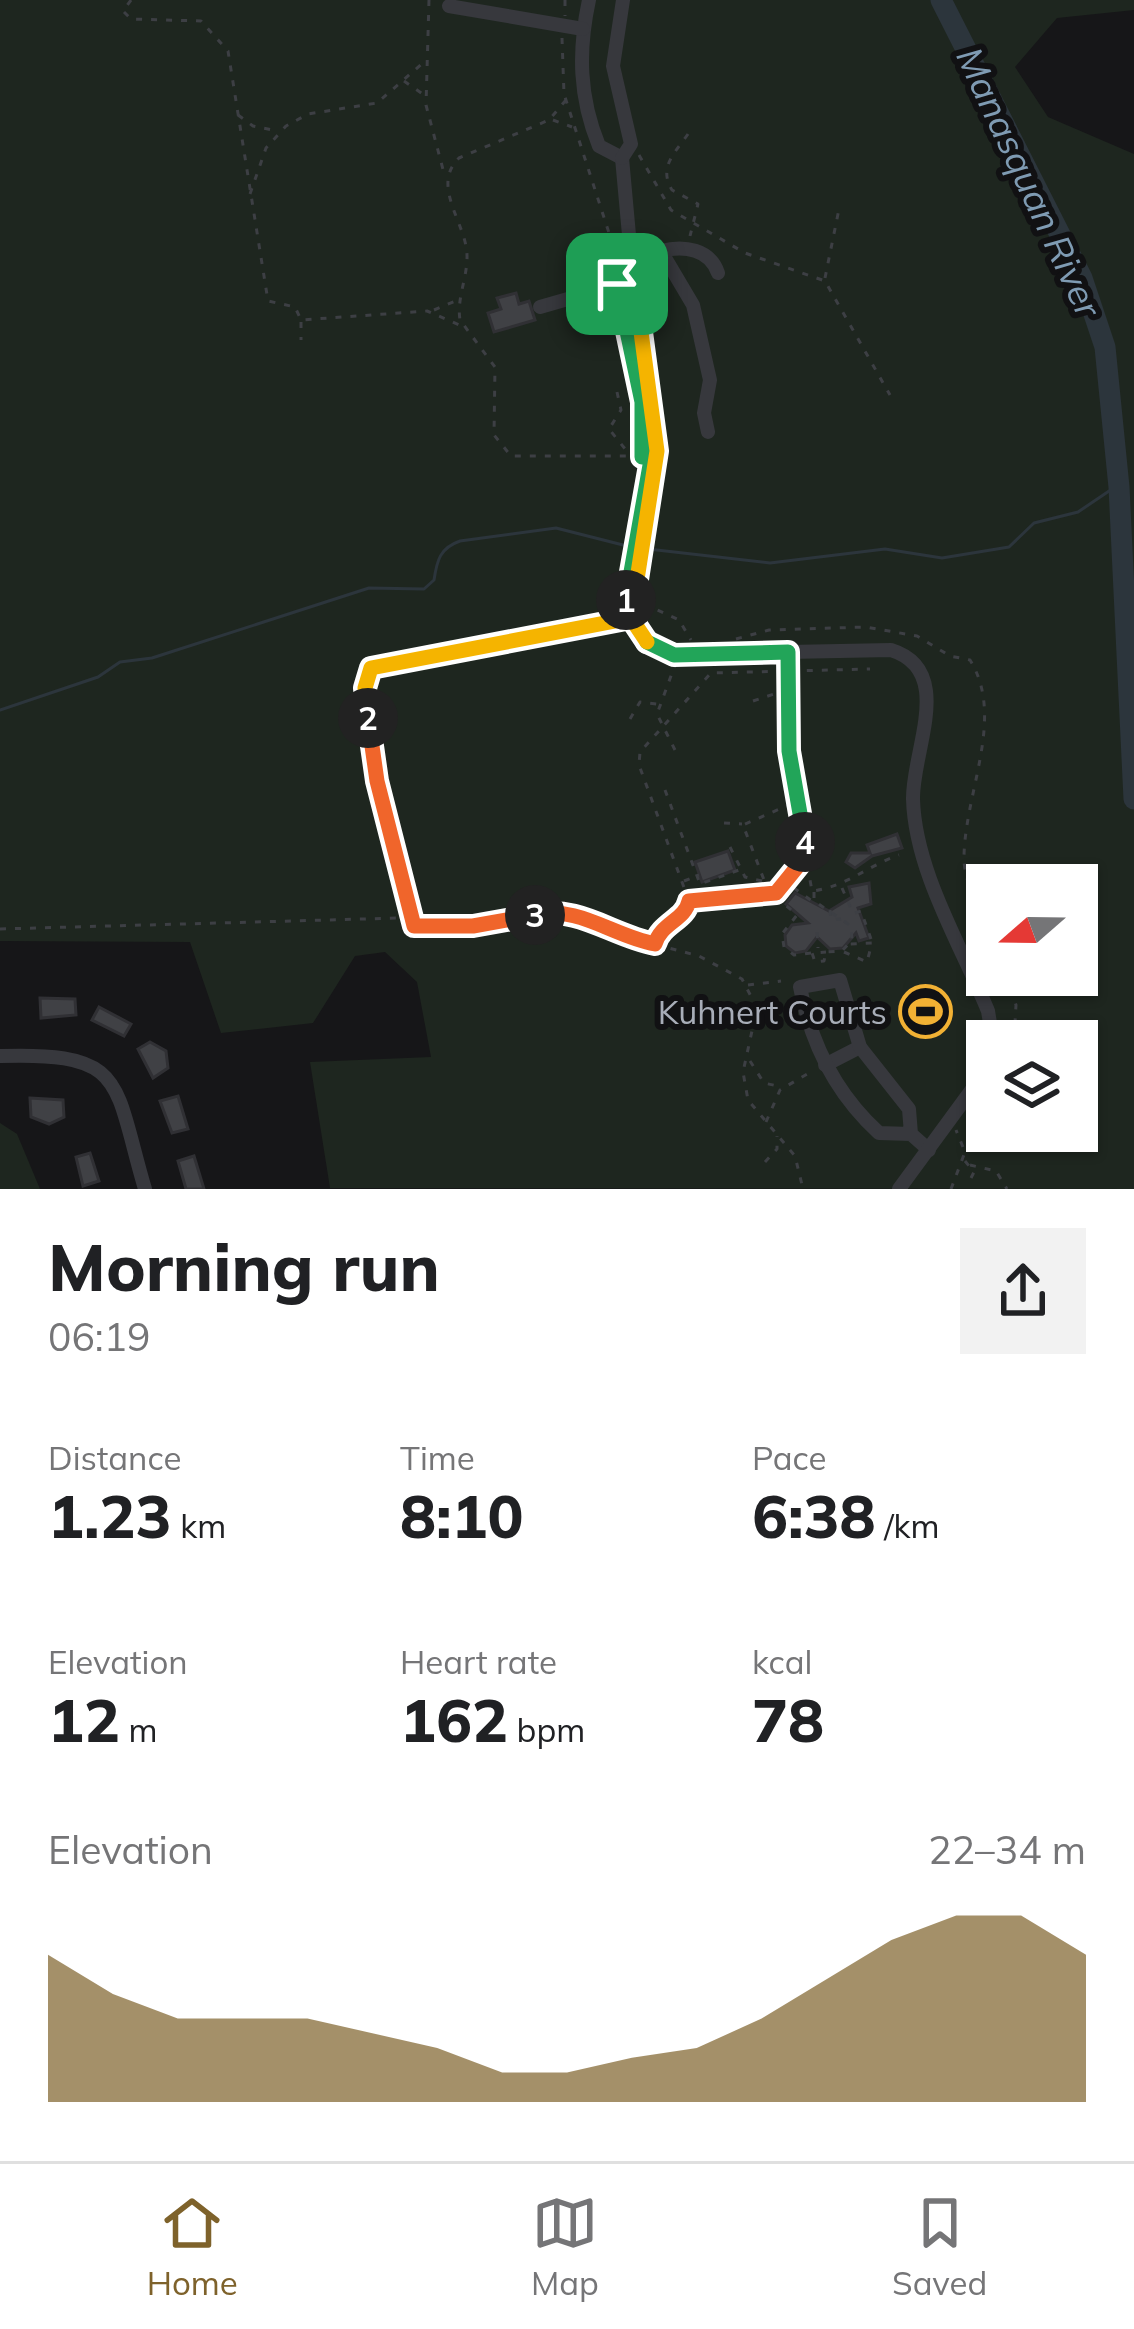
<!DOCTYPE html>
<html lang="en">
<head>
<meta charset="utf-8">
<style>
  body { margin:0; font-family:Mulish,sans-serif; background:#f2f2f2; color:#202124; height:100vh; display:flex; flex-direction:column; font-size:45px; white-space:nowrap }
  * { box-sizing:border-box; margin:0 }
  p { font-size:39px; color:#757577 }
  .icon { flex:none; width:66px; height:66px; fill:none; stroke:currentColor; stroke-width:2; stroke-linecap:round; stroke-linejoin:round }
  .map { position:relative; height:1189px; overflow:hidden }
  .drawer { display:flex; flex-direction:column; background:#fff; flex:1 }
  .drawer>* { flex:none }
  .needle { width:78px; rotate:250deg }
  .tools { position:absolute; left:966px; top:864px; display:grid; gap:24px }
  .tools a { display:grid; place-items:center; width:132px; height:132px; border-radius:0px; background:#fff; box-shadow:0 3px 9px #0004; font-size:60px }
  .pin { position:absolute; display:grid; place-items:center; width:102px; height:102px; color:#fff; margin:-51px; border-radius:24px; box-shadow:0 6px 18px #0006 }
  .km { position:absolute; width:60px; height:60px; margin:-30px; border-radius:50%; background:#222; color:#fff; font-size:33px; line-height:60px; text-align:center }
  .round { display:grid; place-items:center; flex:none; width:126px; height:126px; border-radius:0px; background:#f2f2f2 }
  .overview { display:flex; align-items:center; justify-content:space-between; height:204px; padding:0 48px }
  h1 { font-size:66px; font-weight:800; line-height:90px }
  .stats { display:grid; grid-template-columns:repeat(3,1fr); gap:18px; height:204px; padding:12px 48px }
  .stats div { display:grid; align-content:center }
  .stats b { font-size:60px; font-weight:800 }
  .stats small { font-size:33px; font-weight:400 }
  .stats p { font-size:33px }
  .chart { height:336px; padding:24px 48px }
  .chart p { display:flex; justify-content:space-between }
  .chart svg { width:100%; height:216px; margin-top:12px; fill:#7e622b; opacity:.7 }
  .tabs { display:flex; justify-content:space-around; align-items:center; height:168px; border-top:3px solid #e0e0e0; background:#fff; font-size:33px; color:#757577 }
  .tabs a { display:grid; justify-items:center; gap:6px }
  .tabs .on { color:#7e622b }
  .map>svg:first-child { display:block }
  .green { fill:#1e261f; fill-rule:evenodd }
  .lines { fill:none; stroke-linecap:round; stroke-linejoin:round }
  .stream { stroke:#2c353c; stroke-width:3 }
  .river { stroke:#2c353c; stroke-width:21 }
  .building { fill:#404145; stroke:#303034; stroke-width:3 }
  .path { stroke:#3d3f44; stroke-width:3; stroke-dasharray:6 9; stroke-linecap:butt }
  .minor { stroke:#37383d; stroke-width:14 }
  .split-1-casing { stroke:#fff; stroke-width:24 }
  .split-2-casing { stroke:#fff; stroke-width:24 }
  .split-3-casing { stroke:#fff; stroke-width:24 }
  .split-4-casing { stroke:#fff; stroke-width:24 }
  .split-5-casing { stroke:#fff; stroke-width:24 }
  .split-6-casing { stroke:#fff; stroke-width:24 }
  .split-1 { stroke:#22a559; stroke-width:15 }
  .split-2 { stroke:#f5b400; stroke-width:15 }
  .split-3 { stroke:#f0652b; stroke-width:15 }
  .split-4 { stroke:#f0652b; stroke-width:15 }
  .split-5 { stroke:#22a559; stroke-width:15 }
  .split-6 { stroke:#f5b400; stroke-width:15 }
  .labels { text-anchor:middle; stroke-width:12; stroke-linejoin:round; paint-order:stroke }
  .poi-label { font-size:33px; fill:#a8adb8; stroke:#111113; text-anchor:end }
  .water-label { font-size:36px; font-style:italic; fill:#7f9bb3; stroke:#111113 }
</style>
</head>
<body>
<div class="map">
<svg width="1134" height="1189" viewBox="0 0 1134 1189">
  <rect width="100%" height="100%" fill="#161618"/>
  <!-- green -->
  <g class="green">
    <path d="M 0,0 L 1134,0 L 1134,10 L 1057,18 L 1015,67 L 1048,117 L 1134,154 L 1134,1189 L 330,1188 L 310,1062 L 431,1057 L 417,982 L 385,952 L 355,956 L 313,1023 L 221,1033 L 190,942 L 0,941 ZM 987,885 L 1077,885 L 1077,975 L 987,975 ZM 987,1041 L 1077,1041 L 1077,1131 L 987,1131 Z"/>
    <path d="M 0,1123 L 17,1134 L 40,1189 L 0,1189 Z"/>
  </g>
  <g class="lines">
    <!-- stream -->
    <g class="stream">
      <path d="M 648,549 L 770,563 L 885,549 L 942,558 L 1009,547 L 1034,523 L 1078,512 L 1118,485"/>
      <path d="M 0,710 L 98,677 L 120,662 L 152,658 L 369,588 L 424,589 L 434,580 C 437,560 440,548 460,541 L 556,528 L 627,546"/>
    </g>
    <!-- river -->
    <path class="river" d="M 941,0 L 1082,278 L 1105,347 L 1119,487 L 1134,799"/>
  </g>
  <!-- building -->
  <g class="building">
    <path d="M 516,293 L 519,304 L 529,301 L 535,320 L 494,332 L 488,313 L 501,309 L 497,298 Z"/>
    <path d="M 897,834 L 902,848 L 872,856 L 855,868 L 846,862 L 851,853 L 870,853 L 867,845 Z"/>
    <path d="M 728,851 L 735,870 L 702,882 L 695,862 Z"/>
    <path d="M 869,883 L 871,904 L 858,908 L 869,938 L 859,941 L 856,933 L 843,948 L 830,949 L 817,937 L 806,951 L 795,953 L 786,946 L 785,935 L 792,925 L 808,923 L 786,904 L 795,893 L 829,911 L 852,897 L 849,887 Z"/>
    <path d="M 40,998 L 75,999 L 76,1015 L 41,1018 Z"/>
    <path d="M 99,1007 L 131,1024 L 124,1036 L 92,1020 Z"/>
    <path d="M 150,1042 L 166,1051 L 168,1068 L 153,1078 L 138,1049 Z"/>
    <path d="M 178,1096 L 188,1129 L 172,1133 L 160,1101 Z"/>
    <path d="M 30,1098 L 63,1100 L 64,1117 L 49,1124 L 31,1117 Z"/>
    <path d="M 90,1153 L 99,1181 L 83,1186 L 76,1157 Z"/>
    <path d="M 194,1156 L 204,1189 L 186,1189 L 178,1161 Z"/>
  </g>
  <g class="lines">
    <!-- path -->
    <g class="path">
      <path d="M 131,0 L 123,11 L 131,19 L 201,21 L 228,51 L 268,301 L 295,307 L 301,320 L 427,311 L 464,327"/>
      <path d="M 429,0 L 426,105 L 445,177"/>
      <path d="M 565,0 L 565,16"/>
      <path d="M 562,38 L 564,94 L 610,236 L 613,272"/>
      <path d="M 404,81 L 424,95"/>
      <path d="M 566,100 L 549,120 L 459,158 C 433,183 460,216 466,246 C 471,272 456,295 460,320 L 495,367 L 494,435 L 511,456 L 639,456"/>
      <path d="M 238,115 L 253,126 L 278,131"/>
      <path d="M 553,120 L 572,127"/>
      <path d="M 688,134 C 675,153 658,167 672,190 L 698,204 L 690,236"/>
      <path d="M 639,155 L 671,210 L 745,253 L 825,281 L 890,395"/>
      <path d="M 250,194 L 266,148 L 286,126 L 308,114 L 377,103 L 424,62"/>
      <path d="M 825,278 L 839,209"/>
      <path d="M 434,310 L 458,300"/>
      <path d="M 301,322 L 301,340"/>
      <path d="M 617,392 L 621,410 L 609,429 L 630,455"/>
      <path d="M 644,604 L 679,620 L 691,640"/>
      <path d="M 736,639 L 769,630 L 866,627 L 917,636 L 950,656 L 970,660 C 1006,718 964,793 964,859 C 964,880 979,911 987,930"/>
      <path d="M 788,672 L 791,775 L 812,891 C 846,887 867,866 899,855"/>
      <path d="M 753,701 L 786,690"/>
      <path d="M 630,719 L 640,702 L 657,704"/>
      <path d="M 675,750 L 657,714 L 675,665"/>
      <path d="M 665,790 L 700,884 L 739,870"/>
      <path d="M 724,823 L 742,824"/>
      <path d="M 730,847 L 745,877 L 762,881"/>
      <path d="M 806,856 L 776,893 L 689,901 L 639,765 L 640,752 L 711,673 L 870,669"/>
      <path d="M 684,881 L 699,875"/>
      <path d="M 842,888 L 853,913"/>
      <path d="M 814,892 L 814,901 L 851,926 L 852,940 L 842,951 L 826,952 L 824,961 L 815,962 L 812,953 L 826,952"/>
      <path d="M 769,893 L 743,825 L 798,801"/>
      <path d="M 830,910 L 831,920 L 841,919"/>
      <path d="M 855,913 L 861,911 L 871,939 L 866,941"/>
      <path d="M 424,924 L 473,926 L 552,911 L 574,913 L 612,933 L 699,956 L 742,979 L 757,1008 L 743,1072 L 748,1100 L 795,1156 L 803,1189"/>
      <path d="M 0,929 L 400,918"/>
      <path d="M 552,930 L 552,914"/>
      <path d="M 817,932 L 818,948"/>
      <path d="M 655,942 C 662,922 685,920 689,901"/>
      <path d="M 844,952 L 867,962 L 872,943 L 850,944"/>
      <path d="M 811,953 L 794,955 L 784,947 L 782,934 L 797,915 L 782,902 L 794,888 L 812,901"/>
      <path d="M 1006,975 L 1016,1005 L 1014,1041"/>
      <path d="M 748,985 L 781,981"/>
      <path d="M 750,1061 L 764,1083 L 782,1087"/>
      <path d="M 766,1122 L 780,1090 L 814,1070"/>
      <path d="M 967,1151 L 1002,1131"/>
      <path d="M 965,1161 L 974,1172 L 971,1178"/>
      <path d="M 765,1162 L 777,1149 L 777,1136"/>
      <path d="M 970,1165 L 996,1171 L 1007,1189"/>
      <path d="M 951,1189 L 965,1152 L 956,1130"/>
    </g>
    <!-- minor -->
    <g class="minor">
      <path d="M 589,0 C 578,51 579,97 599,146 L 622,158"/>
      <path d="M 449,6 L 583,29"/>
      <path d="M 622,158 L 637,323 L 656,432"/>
      <path d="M 622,158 L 631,144 L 613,66 L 623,0"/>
      <path d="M 632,251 L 661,251 L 693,305 L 710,380 L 704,413 L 708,432"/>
      <path d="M 661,251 C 684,245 710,249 718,273"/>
      <path d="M 540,307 L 634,280"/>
      <path d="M 655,424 L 626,601 L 642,638 L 674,654 L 891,650 C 956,670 912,751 913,799 C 915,871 961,945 988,1011 L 993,1041"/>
      <path d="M 632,615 L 655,484"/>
      <path d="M 414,926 C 400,874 349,713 371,668 L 471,653 L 520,636 L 631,618"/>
      <path d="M 0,1056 C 127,1052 113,1080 145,1189"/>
      <path d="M 825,1065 L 860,1047"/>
      <path d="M 911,1134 L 879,1133 C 835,1093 811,1044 800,987 L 840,980 L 860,1047 L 909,1109 L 911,1134 L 929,1150"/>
      <path d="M 899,1189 L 987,1069"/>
    </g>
  </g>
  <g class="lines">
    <defs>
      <path id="split-1" d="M 617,284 L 642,402 L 642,457 L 652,454 L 626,600"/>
      <path id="split-2" d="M 368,718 L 365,688 L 371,668 L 631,618 L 626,600"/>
      <path id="split-3" d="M 368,718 L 377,781 L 414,926 L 473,926 L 535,915"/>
      <path id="split-4" d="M 535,915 C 578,905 613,936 655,944 C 661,923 685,920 689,901 L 776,893 L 806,856 L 805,842"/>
      <path id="split-5" d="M 647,642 L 674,655 L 788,652 L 789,751 L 805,842"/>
      <path id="split-6" d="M 617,284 L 634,280 L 657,451 L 631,618 L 647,642"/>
    </defs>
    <!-- split-1 casing -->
    <use href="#split-1" class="split-1-casing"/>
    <!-- split-2 casing -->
    <use href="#split-2" class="split-2-casing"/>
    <!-- split-3 casing -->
    <use href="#split-3" class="split-3-casing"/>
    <!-- split-4 casing -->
    <use href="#split-4" class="split-4-casing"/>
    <!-- split-5 casing -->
    <use href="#split-5" class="split-5-casing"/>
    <!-- split-6 casing -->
    <use href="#split-6" class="split-6-casing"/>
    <!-- split-1 -->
    <use href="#split-1" class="split-1"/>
    <!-- split-2 -->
    <use href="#split-2" class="split-2"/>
    <!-- split-3 -->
    <use href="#split-3" class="split-3"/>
    <!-- split-4 -->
    <use href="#split-4" class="split-4"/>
    <!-- split-5 -->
    <use href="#split-5" class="split-5"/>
    <!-- split-6 -->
    <use href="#split-6" class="split-6"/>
  </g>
  <!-- icons -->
  <defs>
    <symbol id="stadium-ring" viewBox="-11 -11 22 22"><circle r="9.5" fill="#111113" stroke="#f2b134" stroke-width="1.5"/><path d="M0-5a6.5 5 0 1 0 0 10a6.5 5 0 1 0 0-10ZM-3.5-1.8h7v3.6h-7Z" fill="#f2b134"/></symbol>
  </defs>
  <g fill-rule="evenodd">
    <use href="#stadium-ring" x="896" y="982" width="59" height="59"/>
  </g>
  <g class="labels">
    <!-- poi labels -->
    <g class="poi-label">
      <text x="887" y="1024">Kuhnert Courts</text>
    </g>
    <!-- water labels -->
    <g class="water-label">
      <text transform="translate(1029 182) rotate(65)" y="13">Manasquan River</text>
    </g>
  </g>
</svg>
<div class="tools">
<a><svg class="needle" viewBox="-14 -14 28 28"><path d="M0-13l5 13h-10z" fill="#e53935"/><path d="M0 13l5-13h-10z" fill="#757577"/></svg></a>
<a><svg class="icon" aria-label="layers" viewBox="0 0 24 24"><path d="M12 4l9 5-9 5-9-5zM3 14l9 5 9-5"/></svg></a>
</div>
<div class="pin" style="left:617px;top:284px;background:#1e9e55"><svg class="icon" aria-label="arrive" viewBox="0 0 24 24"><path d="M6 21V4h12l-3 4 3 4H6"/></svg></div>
<b class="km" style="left:626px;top:600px">1</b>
<b class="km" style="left:368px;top:718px">2</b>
<b class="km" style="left:535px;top:915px">3</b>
<b class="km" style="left:805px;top:842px">4</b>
</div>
<section class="drawer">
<div class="overview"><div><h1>Morning run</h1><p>06:19</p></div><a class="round"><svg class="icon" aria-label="share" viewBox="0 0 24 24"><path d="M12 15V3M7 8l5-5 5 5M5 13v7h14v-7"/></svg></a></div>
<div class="stats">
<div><p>Distance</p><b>1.23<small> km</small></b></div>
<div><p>Time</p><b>8:10</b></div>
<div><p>Pace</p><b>6:38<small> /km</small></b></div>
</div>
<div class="stats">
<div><p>Elevation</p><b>12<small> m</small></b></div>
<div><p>Heart rate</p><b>162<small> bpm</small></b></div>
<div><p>kcal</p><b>78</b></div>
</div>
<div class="chart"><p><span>Elevation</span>22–34 m</p>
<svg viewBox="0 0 160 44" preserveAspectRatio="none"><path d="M0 44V14L10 22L20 27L30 27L40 27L50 30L60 33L70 38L80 38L90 35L100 33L110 27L120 19L130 11L140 6L150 6L160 14V44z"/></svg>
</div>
</section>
<nav class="tabs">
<a class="on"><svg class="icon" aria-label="home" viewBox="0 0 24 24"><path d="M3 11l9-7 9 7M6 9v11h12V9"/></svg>Home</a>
<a><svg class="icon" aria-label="map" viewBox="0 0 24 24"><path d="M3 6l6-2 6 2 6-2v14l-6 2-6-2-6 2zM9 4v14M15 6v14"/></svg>Map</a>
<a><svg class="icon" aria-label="saved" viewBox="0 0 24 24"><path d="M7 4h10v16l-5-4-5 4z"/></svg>Saved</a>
</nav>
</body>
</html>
